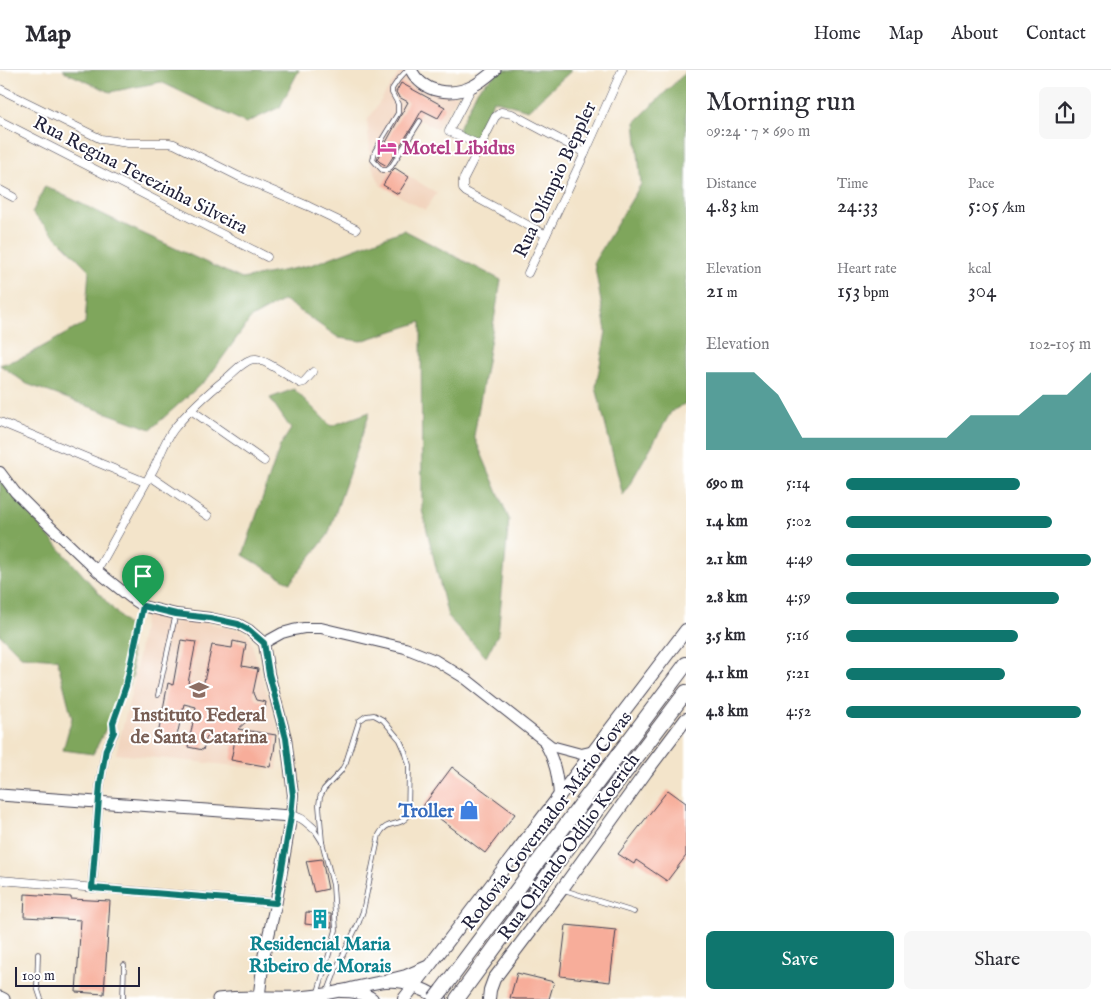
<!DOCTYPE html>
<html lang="en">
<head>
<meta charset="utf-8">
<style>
  body { margin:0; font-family:"IM FELL English",serif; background:#f7f7f7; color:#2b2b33; height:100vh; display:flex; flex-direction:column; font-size:19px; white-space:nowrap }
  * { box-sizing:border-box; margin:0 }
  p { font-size:16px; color:#7c7c81 }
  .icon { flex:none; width:28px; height:28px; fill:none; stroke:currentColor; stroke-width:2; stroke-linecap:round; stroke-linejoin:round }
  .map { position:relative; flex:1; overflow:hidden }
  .details { display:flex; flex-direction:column; background:#fff; width:425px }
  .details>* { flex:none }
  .scale { position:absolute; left:15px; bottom:12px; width:125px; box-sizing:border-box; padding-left:5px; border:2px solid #22223b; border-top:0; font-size:14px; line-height:18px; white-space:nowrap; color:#22223b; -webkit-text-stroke:4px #fff; paint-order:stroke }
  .pin { position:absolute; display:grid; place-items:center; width:42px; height:42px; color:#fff; margin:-51px -21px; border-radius:50% 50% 50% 0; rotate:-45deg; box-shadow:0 0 5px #0007 }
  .pin .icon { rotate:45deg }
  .round { display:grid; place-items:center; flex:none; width:52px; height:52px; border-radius:8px; background:#f7f7f7 }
  .headline { display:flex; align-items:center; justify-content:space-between; height:85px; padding:0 20px }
  h1 { font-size:28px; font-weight:600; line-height:38px }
  .metrics { display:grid; grid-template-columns:repeat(3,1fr); gap:8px; height:85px; padding:5px 20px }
  .metrics div { display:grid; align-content:center }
  .metrics b { font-size:21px; font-weight:600 }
  .metrics small { font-size:14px; font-weight:400 }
  .metrics p { font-size:14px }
  .chart { height:140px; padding:10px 20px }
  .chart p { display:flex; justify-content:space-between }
  .chart svg { width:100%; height:90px; margin-top:5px; fill:#0f766e; opacity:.7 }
  .button { display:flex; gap:10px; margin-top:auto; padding:10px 20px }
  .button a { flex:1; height:58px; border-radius:8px; background:#0f766e; color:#fff; font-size:20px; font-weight:600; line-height:58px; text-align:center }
  .button a+a { background:#f7f7f7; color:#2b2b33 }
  ul { padding:0 20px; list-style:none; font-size:16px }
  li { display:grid; grid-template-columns:80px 60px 1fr; align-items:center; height:38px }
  li i { height:12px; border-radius:6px; background:#0f766e }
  header { display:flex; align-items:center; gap:30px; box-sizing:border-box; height:70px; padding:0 25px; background:#fff; border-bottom:1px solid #e1e1e2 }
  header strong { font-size:24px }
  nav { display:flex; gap:28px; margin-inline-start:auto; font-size:18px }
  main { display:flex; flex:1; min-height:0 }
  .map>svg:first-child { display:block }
  .built { fill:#f2d4be }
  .forest { fill:#7fa65c; stroke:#50644c }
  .building { fill:#f7ad9a }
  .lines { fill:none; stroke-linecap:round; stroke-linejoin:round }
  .service-casing { stroke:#413f50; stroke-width:5.5 }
  .minor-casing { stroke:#413f50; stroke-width:9 }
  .tertiary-casing { stroke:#413f50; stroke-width:12 }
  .secondary-casing { stroke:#413f50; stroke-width:13 }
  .primary-casing { stroke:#413f50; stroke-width:14 }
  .motorway-casing { stroke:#413f50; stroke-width:16 }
  .path { stroke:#413f50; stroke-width:1; stroke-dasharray:4 4; stroke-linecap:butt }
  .service { stroke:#fff; stroke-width:4 }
  .minor { stroke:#fff; stroke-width:8 }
  .tertiary { stroke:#fff; stroke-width:10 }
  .secondary { stroke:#fff; stroke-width:11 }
  .primary { stroke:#fff; stroke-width:12 }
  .motorway { stroke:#fff; stroke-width:14 }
  .motorway-bridge-casing { stroke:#413f50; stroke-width:16; stroke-linecap:butt }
  .motorway-bridge { stroke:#fff; stroke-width:14 }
  .route-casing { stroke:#fff; stroke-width:10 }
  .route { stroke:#0f766e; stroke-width:6 }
  .labels { text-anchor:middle; stroke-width:4; stroke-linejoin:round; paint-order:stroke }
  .hotel-label { font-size:19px; font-weight:bold; fill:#b23c85; stroke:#fff; text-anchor:start }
  .street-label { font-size:19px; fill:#22223b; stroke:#fff }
  .education-label { font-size:19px; font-weight:bold; fill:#785e54; stroke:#fff }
  .shop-label { font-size:19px; font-weight:bold; fill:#366cbe; stroke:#fff; text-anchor:end }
  .culture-label { font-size:19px; font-weight:bold; fill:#0d838f; stroke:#fff }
</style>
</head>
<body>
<header>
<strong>Map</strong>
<nav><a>Home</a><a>Map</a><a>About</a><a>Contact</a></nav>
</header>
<main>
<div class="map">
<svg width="686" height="929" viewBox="0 0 686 929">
  <rect width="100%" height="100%" fill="#fff"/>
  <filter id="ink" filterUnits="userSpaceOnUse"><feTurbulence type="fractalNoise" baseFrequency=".02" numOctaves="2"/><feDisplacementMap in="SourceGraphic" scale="10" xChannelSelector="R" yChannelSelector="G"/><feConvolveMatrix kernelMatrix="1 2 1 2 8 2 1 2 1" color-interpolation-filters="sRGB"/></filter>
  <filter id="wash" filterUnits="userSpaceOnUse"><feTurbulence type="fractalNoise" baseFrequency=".0096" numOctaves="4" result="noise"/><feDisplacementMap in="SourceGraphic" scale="20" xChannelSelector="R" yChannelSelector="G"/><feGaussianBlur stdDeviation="1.12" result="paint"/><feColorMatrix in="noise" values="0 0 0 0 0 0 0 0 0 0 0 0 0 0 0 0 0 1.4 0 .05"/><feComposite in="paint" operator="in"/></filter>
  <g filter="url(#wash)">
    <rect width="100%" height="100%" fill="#f3e4ca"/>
    <!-- built -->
    <g class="built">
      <path d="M 401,0 L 423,19 L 458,25 L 437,59 L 420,50 L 393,97 L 437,123 L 425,140 L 381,116 L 371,94 L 367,51 Z"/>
      <path d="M 145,544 L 168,549 L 168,552 L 176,553 L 180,548 L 184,548 L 241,560 L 249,565 L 279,660 L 277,700 L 116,684 L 134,611 Z"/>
    </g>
    <!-- forest -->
    <g class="forest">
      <path d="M 63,0 L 299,0 L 280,37 L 246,53 L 161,12 L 110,22 L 67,3 Z"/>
      <path d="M 501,0 L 572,0 L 528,40 L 493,30 L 479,71 L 457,62 L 478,19 Z"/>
      <path d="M 686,2 L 686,333 L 671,342 L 623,426 L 596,317 L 606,261 L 594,192 L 641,114 L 635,52 Z"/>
      <path d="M 45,116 L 129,157 L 242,209 L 311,195 L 404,160 L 501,210 L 474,366 L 509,449 L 498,564 L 486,587 L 448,547 L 422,440 L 421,252 L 361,271 L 339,268 L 284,230 L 251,248 L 208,308 L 151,359 L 27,314 L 0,295 L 26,286 L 85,253 L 89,200 L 32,143 Z"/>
      <path d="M 294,319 L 331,356 L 370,342 L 328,465 L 290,513 L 243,485 L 280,376 L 291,359 L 270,328 Z"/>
      <path d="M 0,411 L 128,556 L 133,606 L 93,684 L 63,680 L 72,648 L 57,589 L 21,586 L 0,565 Z"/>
    </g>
    <g id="blocks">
      <!-- building -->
      <g class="building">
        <path d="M 401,13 L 445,37 L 438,48 L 422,40 L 414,54 L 387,96 L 380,92 L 377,89 L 408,32 L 399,27 L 396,22 Z"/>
        <path d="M 395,98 L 409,107 L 398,124 L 383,115 L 391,102 Z"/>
        <path d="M 181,570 L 196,572 L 188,613 L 203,616 L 212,575 L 232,578 L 233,571 L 246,574 L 242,596 L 258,599 L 253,623 L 256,630 L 266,632 L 263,647 L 254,645 L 238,659 L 276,665 L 274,682 L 270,697 L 231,690 L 235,670 L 207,666 L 203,680 L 188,677 L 196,637 L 184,634 L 175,675 L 157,670 L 168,613 L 173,615 Z"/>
        <path d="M 452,697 L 515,744 L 485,783 L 423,736 Z"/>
        <path d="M 668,720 L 686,733 L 686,786 L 667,811 L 636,790 L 634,794 L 618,784 Z"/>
        <path d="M 322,789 L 328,819 L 314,822 L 306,791 Z"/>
        <path d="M 25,824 L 71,827 L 71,829 L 110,831 L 104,924 L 76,922 L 81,850 L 24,847 Z"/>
        <path d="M 306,842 L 331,844 L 332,857 L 305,854 Z"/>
        <path d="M 566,855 L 616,860 L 610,912 L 560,906 Z"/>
        <path d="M 517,903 L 554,912 L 549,929 L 516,929 L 510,928 Z"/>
      </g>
    </g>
  </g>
  <g filter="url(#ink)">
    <use href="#blocks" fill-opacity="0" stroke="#413f50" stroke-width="1"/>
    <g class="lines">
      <defs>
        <g id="service">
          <path d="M 407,0 L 398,10 L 392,19 L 392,23 L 398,34 L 398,43 L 375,81 L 373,90 L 382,100 L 387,100 L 391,97 L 420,51"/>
          <path d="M 158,625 L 173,556 L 176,544"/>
          <path d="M 313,758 L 322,772 L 333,815 L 336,860 L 318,922"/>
          <path d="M 322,772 L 319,735 L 320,727 L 324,719 L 341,701 L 346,692 L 359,651 L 366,646 L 374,645 L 383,650 L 400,670 L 405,681 L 409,695 L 408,746 C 399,758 387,749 379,765 L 363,841 L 359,852 L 337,897 L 328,921"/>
          <path d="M 564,820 L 634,842"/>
          <path d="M 38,884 L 37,917 L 41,929"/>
          <path d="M 123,929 L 124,895"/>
        </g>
        <g id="minor">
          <path d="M 472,17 L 449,61 L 480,75"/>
          <path d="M 0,19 L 101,69 L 128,73 L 169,73 L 174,74 L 238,106 L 308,136 L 356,159"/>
          <path d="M 0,51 L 267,187"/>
          <path d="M 0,120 L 13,127"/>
          <path d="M 546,165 L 466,122 L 463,119 L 463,110 L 495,47 L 501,42 L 512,44 L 585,83"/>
          <path d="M 528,203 L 585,83 L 622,0"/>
          <path d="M 191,340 L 264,391"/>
          <path d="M 0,352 L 145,412"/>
          <path d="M 150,406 L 208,446"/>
          <path d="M 97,501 C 116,467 134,434 153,400 C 160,387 164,372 173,360 C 189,340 208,323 228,307 C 235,301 246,288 256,289 C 268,291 289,307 300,313 L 304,312 L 313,302"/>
          <path d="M 291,746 C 301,746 306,752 313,758"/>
          <path d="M 0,810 L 276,833"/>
          <path d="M 92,818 L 100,715 L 106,679 L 114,663"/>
        </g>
        <g id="tertiary">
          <path d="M 0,402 L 15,422 L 34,441 L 97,501 L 131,528 L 143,536 L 155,539 L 176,544 L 210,548 L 238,554 L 249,560 L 264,573 L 269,604 L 286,668 L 293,725 L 291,746"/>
          <path d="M 264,573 L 282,563 L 293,560 L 304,558 L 321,558 L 405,578 L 435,590 L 466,609 L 551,676 L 581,684 L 594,681"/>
          <path d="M 545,674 C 555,691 558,707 559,727"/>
        </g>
        <g id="secondary">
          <path d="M 411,0 C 423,23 451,27 473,16 C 481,12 488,6 495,0"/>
          <path d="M 0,725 L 291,746 L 276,833 L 264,885 L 259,927"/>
          <path d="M 0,927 L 4,929"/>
          <path d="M 218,929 C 244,925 271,928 298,927 C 311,926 327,924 340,921 C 366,916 389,905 414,916"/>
        </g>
        <g id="primary">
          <path d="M 390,910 L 406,906 L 427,897"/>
          <path d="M 414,916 L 426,921 L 441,929"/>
          <path d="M 341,921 C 353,921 362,922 372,929"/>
          <path d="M 404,929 L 686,560"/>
          <path d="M 489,929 L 490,920 L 494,909 L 562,819 L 646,702 L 686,649"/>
        </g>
        <g id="motorway">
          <path d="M 442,920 L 686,594"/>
          <path d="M 457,929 L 564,783 L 686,622"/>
        </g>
      </defs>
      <!-- service casing -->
      <use href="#service" class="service-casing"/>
      <!-- minor casing -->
      <use href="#minor" class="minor-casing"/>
      <!-- tertiary casing -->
      <use href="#tertiary" class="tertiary-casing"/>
      <!-- secondary casing -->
      <use href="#secondary" class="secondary-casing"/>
      <!-- primary casing -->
      <use href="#primary" class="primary-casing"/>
      <!-- motorway casing -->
      <use href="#motorway" class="motorway-casing"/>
      <!-- path -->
      <path class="path" d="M 113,656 L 113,653 L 126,616 L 141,546"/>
      <!-- service -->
      <use href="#service" class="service"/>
      <!-- minor -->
      <use href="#minor" class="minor"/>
      <!-- tertiary -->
      <use href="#tertiary" class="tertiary"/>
      <!-- secondary -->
      <use href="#secondary" class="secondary"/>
      <!-- primary -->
      <use href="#primary" class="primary"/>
      <!-- motorway -->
      <use href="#motorway" class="motorway"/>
      <defs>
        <path id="motorway-bridge" d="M 435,929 L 442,920"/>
      </defs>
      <!-- motorway-bridge casing -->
      <use href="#motorway-bridge" class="motorway-bridge-casing"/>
      <!-- motorway-bridge -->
      <use href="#motorway-bridge" class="motorway-bridge"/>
    </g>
  </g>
  <g class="lines" filter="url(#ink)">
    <defs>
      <path id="route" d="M 143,536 L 176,544 L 210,548 L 238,554 L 249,560 L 264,573 L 269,604 L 286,668 L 293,725 L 291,746 L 276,833 L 92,818 L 100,715 L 106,679 L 114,662 L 113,653 L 126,616 Z"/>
    </defs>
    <!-- route casing -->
    <use href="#route" class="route-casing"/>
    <!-- route -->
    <use href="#route" class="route"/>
  </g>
  <!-- icons -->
  <defs>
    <symbol id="hotel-bare" viewBox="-9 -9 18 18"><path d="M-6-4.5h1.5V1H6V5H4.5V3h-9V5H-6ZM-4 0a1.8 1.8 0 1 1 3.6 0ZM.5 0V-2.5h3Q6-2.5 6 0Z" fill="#d1479c" stroke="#fff" stroke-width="2.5" paint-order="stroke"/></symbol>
    <symbol id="university-bare" viewBox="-9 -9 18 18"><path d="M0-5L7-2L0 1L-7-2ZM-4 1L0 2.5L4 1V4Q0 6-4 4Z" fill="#8d6e63" stroke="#fff" stroke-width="2.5" paint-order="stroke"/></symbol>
    <symbol id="shop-bare" viewBox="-9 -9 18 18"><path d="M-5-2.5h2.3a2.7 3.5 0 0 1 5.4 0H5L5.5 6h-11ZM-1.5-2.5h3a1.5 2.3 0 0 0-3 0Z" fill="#3f7fe0" stroke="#fff" stroke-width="2.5" paint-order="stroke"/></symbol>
    <symbol id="building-bare" viewBox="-9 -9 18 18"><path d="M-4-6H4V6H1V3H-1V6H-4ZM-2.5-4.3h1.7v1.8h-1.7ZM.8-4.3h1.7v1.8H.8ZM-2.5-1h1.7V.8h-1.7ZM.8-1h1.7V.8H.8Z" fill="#0f9aa8" stroke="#fff" stroke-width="2.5" paint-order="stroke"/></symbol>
  </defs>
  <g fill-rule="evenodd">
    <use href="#hotel-bare" x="373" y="63" width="28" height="28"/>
    <use href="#university-bare" x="185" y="606" width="28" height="28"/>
    <use href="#shop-bare" x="455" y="726" width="28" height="28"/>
    <use href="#building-bare" x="306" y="835" width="28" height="28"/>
  </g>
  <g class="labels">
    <!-- hotel labels -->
    <g class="hotel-label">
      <text x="402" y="84">Motel Libidus</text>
    </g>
    <!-- street labels -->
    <g class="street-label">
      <text transform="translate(141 104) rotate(27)" y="7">Rua Regina Terezinha Silveira</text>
      <text transform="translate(554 109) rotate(-65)" y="7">Rua Olímpio Beppler</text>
      <text transform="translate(546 750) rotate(-53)" y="7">Rodovia Governador Mário Covas</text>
      <text transform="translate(568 776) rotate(-54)" y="7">Rua Orlando Odílio Koerich</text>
    </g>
    <!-- education labels -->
    <g class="education-label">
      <text x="199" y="651">Instituto Federal<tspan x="199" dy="22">de Santa Catarina</tspan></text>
    </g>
    <!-- shop labels -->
    <g class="shop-label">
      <text x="454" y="747">Troller</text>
    </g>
    <!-- culture labels -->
    <g class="culture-label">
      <text x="320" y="880">Residencial Maria<tspan x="320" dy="22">Ribeiro de Morais</tspan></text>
    </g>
  </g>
</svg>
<div class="scale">100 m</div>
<div class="pin" style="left:143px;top:536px;background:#1e9e55"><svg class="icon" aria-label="arrive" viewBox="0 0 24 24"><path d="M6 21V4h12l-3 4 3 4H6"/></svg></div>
</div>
<section class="details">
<div class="headline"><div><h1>Morning run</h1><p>09:24 · 7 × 690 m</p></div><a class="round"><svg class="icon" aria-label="share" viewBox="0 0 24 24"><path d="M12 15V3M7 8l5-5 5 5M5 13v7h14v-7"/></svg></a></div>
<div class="metrics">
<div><p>Distance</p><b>4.83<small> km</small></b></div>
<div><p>Time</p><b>24:33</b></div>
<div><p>Pace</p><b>5:05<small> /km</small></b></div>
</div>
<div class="metrics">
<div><p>Elevation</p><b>21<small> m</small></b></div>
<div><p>Heart rate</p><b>153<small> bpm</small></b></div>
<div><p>kcal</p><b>304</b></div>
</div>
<div class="chart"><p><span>Elevation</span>102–105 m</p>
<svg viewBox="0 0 160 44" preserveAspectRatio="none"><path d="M0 44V6L10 6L20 6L30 17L40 38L50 38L60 38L70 38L80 38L90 38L100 38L110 27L120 27L130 27L140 17L150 17L160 6V44z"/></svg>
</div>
<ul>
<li><b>690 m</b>5:14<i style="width:71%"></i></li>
<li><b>1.4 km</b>5:02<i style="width:84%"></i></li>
<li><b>2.1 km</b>4:49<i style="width:100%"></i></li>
<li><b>2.8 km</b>4:59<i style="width:87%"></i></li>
<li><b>3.5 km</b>5:16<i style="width:70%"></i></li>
<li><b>4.1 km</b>5:21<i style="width:65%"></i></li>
<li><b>4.8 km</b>4:52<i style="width:96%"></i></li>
</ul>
<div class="button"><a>Save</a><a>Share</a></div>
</section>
</main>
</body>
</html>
